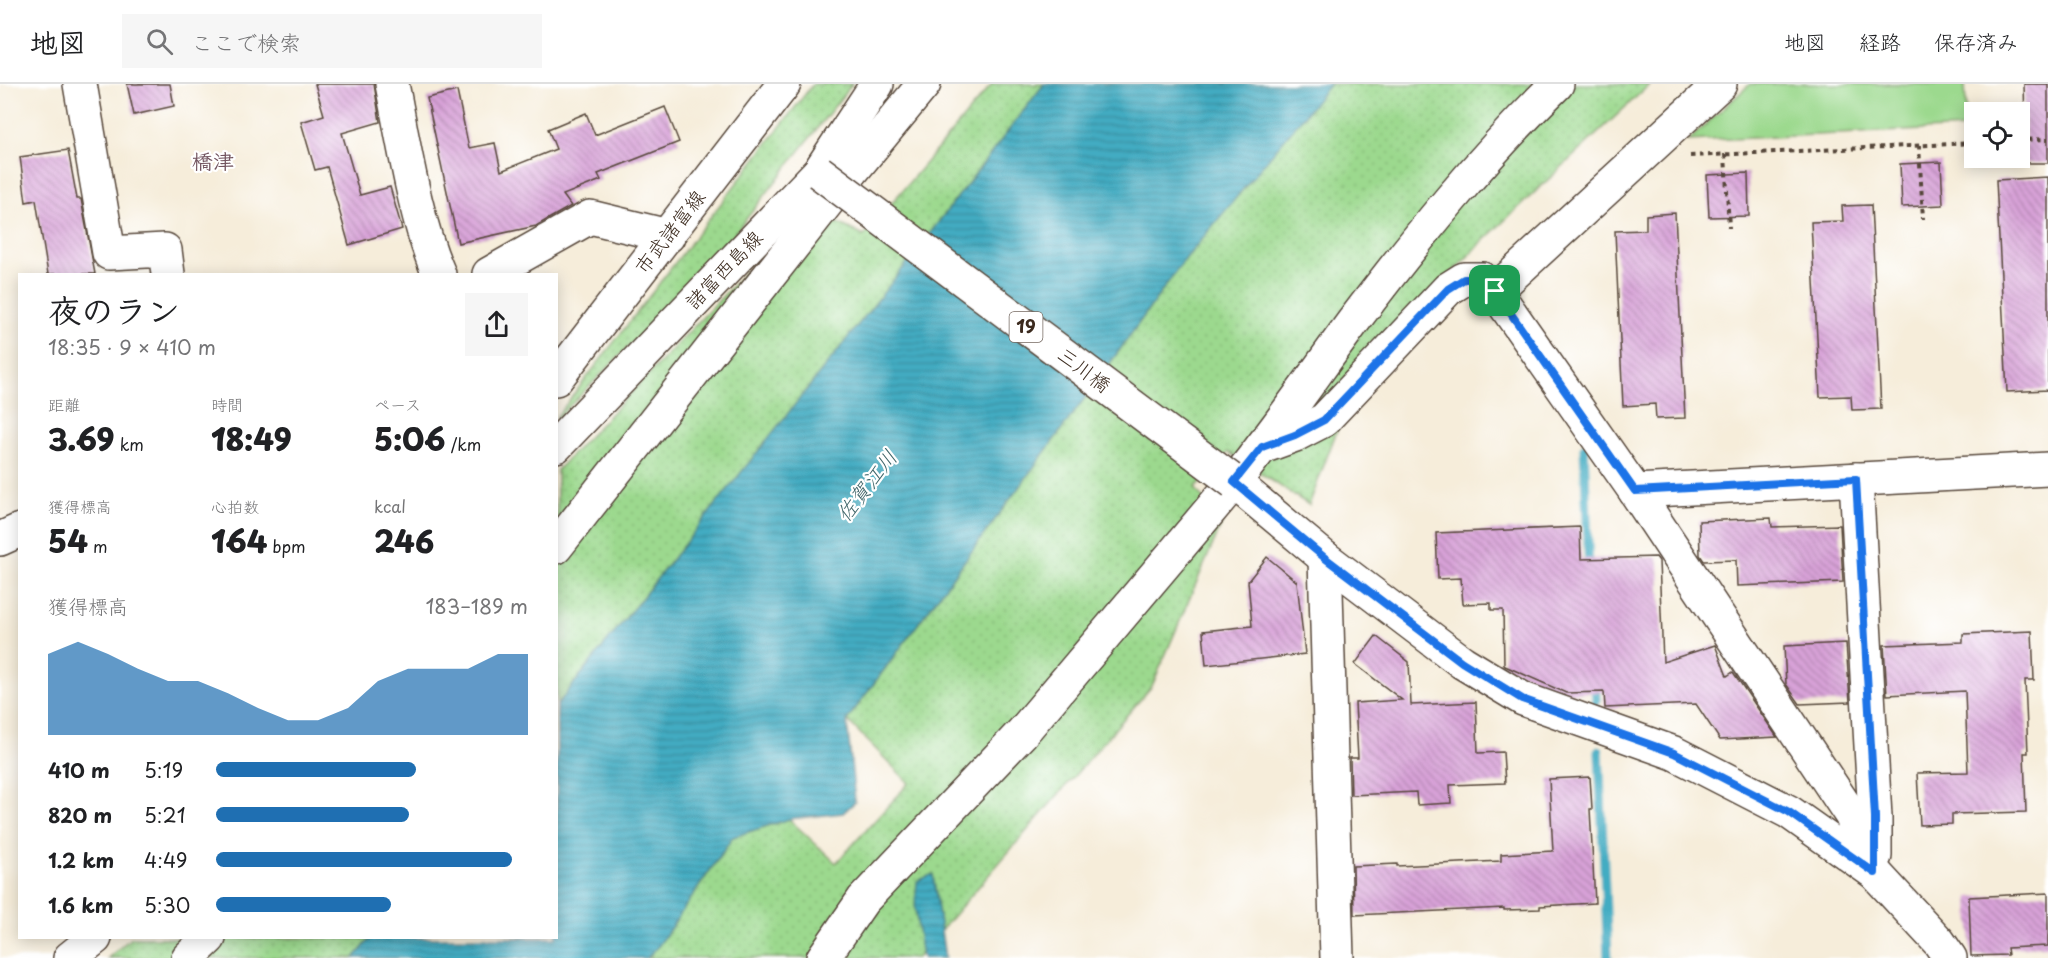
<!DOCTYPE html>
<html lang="ja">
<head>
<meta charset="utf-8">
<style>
  body { margin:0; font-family:"Playpen Sans","Klee One",sans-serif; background:#f6f6f6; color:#202124; height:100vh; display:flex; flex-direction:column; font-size:22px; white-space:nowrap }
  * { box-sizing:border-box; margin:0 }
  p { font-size:20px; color:#757577 }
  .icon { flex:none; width:33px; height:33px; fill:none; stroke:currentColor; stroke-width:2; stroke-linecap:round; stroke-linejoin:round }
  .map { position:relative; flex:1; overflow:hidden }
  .drawer { position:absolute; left:18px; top:189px; width:540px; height:666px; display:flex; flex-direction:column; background:#fff; border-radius:0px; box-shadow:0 3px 15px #0003 }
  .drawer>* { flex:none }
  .fabs { position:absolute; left:1964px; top:18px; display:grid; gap:12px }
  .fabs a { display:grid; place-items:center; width:66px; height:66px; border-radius:0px; background:#fff; box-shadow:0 3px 15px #0003; font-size:30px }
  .pin { position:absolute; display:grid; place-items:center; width:51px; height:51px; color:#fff; margin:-26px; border-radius:12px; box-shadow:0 3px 9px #0006 }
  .round { display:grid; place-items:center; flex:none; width:63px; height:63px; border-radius:0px; background:#f6f6f6 }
  .overview { display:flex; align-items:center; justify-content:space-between; height:102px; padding:0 30px }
  h1 { font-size:33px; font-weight:800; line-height:45px }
  .figures { display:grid; grid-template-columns:repeat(3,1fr); gap:9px; height:102px; padding:6px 30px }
  .figures div { display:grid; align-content:center }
  .figures b { font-size:30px; font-weight:800 }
  .figures small { font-size:16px; font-weight:400 }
  .figures p { font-size:16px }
  .chart { height:168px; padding:12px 30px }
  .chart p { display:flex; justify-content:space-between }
  .chart svg { width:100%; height:108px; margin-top:6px; fill:#1f6fb2; opacity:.7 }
  ul { padding:0 30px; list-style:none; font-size:20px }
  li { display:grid; grid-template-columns:96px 72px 1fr; align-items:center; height:45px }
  li i { height:15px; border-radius:8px; background:#1f6fb2 }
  header { display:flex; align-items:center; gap:36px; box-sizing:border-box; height:84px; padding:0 30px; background:#fff; border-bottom:2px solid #e0e0e0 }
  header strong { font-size:28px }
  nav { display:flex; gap:33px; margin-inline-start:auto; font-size:21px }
  .search { width:420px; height:54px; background:#f6f6f6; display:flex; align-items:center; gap:15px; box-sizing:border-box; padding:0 21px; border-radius:0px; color:#757577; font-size:22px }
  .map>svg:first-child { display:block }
  .grass { fill:url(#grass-dots); stroke:#6c8256; stroke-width:1.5 }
  .green { fill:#9cd98e; stroke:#6c8256; stroke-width:1.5 }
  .water { fill:url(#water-rules); stroke:#3e6b70; stroke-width:1.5 }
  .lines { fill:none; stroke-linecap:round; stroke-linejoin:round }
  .stream { stroke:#42acc2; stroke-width:9 }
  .building { fill:url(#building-back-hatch) }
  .minor-casing { stroke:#57473a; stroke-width:36 }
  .major-casing { stroke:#57473a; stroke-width:36 }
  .path { stroke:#57473a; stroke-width:4; stroke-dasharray:4.5 4.5; stroke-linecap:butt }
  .minor { stroke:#fff; stroke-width:33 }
  .major { stroke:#fff; stroke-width:33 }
  .major-bridge-casing { stroke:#57473a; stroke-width:36; stroke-linecap:butt }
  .major-bridge { stroke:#fff; stroke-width:33 }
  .route-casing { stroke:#fff; stroke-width:12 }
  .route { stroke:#1a73e8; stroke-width:8 }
  .labels { text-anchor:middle; stroke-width:4.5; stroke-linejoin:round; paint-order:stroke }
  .shield { fill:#fff; stroke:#766a62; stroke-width:1.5 }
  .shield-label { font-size:18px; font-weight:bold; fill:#3b2a1e }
  .street-label { font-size:20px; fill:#3b2a1e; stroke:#fff }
  .neighbourhood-label { font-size:21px; font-weight:bold; fill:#72545f; stroke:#fff }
  .water-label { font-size:21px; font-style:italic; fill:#3e6468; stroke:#fff }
</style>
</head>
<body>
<header>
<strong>地図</strong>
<div class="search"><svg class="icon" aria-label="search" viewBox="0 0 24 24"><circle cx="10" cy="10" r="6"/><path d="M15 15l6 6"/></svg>ここで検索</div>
<nav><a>地図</a><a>経路</a><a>保存済み</a></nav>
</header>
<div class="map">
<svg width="2048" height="874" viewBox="0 0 2048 874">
  <defs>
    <pattern id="grass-dots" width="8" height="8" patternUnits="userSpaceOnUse" patternTransform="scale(1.5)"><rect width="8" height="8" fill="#9cd98e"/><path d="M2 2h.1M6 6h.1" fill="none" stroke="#87ba7a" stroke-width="1.8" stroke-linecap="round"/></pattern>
    <pattern id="water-rules" width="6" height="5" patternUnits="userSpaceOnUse" patternTransform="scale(1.5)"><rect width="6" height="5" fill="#42acc2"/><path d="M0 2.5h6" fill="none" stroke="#388c9d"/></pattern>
    <pattern id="building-back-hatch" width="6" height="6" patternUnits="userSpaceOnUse" patternTransform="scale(1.5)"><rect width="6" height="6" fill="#d8a2d8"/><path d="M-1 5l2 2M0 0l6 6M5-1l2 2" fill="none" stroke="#b084af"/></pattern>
  </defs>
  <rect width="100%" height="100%" fill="#fff"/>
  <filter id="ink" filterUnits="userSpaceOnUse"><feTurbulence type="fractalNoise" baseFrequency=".0167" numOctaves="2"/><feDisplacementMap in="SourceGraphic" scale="12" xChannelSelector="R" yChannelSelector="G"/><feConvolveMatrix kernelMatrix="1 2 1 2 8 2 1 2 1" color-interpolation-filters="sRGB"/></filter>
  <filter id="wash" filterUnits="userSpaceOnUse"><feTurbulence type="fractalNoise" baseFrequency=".008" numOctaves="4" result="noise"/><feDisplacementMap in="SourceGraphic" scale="24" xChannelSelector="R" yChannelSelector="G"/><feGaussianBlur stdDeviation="1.35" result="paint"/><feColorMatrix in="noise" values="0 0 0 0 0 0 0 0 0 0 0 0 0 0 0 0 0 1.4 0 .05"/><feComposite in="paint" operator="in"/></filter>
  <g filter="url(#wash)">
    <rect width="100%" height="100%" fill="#f6edda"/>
    <!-- grass -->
    <g class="grass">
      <path d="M 813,0 L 852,0 L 715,175 L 557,335 L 557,332 Z"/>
      <path d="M 992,0 L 1044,0 L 911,174 L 557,621 L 557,386 L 779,153 L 836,138 L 864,152 Z"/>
      <path d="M 1330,0 L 1650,0 L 1484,156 L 1361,282 L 1309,421 L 1228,368 L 1195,404 L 1222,439 L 1152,602 L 917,874 L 647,874 L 659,861 L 733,753 L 789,735 L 836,779 L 909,699 L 847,636 L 1090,307 L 1182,179 Z"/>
      <path d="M 131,854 L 371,854 L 354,874 L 108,874 Z"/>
    </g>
    <!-- green -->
    <path class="green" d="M 1750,0 L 1965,0 L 1967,44 L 1688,57 Z"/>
    <!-- water -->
    <g class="water">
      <path d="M 1044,0 L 1330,0 L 1182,179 L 1090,307 L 847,636 L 855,718 L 843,729 L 789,735 L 733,753 L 659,861 L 647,874 L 354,874 L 371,854 L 556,854 L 557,621 L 911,174 Z"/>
      <path d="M 933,790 L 945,874 L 922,874 L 915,824 L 917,797 Z"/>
    </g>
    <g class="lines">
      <!-- stream -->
      <g class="stream">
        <path d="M 1584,364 L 1589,485"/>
        <path d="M 1595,597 L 1596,617"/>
        <path d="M 1599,667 L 1608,874"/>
      </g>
    </g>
    <g id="blocks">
      <!-- building -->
      <g class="building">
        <path d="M 127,0 L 170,0 L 174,22 L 134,31 Z"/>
        <path d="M 315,0 L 374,0 L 380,38 L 342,49 L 360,111 L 390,103 L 402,145 L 349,161 L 327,83 L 315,86 L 301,38 L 324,31 Z"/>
        <path d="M 2024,0 L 2048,0 L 2048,79 L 2026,79 Z"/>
        <path d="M 457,7 L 469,64 L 495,59 L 501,87 L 556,65 L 548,45 L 586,29 L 595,51 L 665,23 L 679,58 L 598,90 L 601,96 L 563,111 L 571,122 L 536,142 L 458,159 L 427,14 Z"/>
        <path d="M 68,66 L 77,115 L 81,115 L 95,190 L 48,190 L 36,116 L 26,118 L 20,73 Z"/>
        <path d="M 1941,78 L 1943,121 L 1902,123 L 1900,80 Z"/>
        <path d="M 1748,89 L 1749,132 L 1709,133 L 1707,91 Z"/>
        <path d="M 2048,93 L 2048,306 L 2007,308 L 1996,96 Z"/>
        <path d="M 1871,121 L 1881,325 L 1852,326 L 1851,312 L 1820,313 L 1811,138 L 1843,137 L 1842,122 Z"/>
        <path d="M 1675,129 L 1685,334 L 1656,335 L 1655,320 L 1623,322 L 1615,147 L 1646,146 L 1646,131 Z"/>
        <path d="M 1771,434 L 1772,443 L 1840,441 L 1843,498 L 1737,502 L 1736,476 L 1704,477 L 1700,471 L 1699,437 Z"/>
        <path d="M 1580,443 L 1581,475 L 1656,473 L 1659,477 L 1663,578 L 1715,561 L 1727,592 L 1733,588 L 1777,653 L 1720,656 L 1696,620 L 1605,624 L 1604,608 L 1566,609 L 1505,582 L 1504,581 L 1503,526 L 1491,526 L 1491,519 L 1463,520 L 1461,494 L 1438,495 L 1436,449 Z"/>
        <path d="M 1267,473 L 1297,498 L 1305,570 L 1206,581 L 1203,547 L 1252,542 L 1248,497 Z"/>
        <path d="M 2032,547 L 2034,596 L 2025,596 L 2028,669 L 2024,669 L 2026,728 L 1952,730 L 1952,740 L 1920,741 L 1917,689 L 1968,688 L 1965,607 L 1887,611 L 1884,561 L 1963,558 L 1963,550 Z"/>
        <path d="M 1376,552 L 1409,578 L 1411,621 L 1476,618 L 1478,669 L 1503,668 L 1505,699 L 1450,701 L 1451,719 L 1417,721 L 1416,708 L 1351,711 L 1350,674 L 1358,674 L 1355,619 L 1402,616 L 1355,580 Z"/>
        <path d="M 1846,559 L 1850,618 L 1800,620 L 1786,600 L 1784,562 Z"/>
        <path d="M 1590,693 L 1592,725 L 1590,725 L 1595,819 L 1540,822 L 1540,825 L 1504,826 L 1504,824 L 1354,831 L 1353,782 L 1397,780 L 1397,782 L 1501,777 L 1501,770 L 1553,767 L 1549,695 Z"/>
        <path d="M 2048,809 L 2048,862 L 2007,864 L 2008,871 L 1971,872 L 1969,813 Z"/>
      </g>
    </g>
  </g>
  <g filter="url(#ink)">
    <use href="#blocks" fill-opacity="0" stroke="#57473a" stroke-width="1.5"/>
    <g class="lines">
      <defs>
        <g id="minor">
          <path d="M 80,0 L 109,169 L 165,166 L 168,190"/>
          <path d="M 392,0 C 404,60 415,136 439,190"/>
          <path d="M 489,190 L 590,133 L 668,152"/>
          <path d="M 1495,207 L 1720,0"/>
          <path d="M 1262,363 L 1295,351 L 1324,336 L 1448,205 L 1464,195 L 1482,195 L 1495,207 L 1635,407 L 1851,731 L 1875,789"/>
          <path d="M 1856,395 L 1875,733 L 1875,772"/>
          <path d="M 1635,407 L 2048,385"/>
          <path d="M 0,455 L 20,446"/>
          <path d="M 556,463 L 839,103 L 924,0"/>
          <path d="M 1325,474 L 1337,874"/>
          <path d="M 188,874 L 209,854"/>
          <path d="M 823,874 L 863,816 L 1022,649 L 1234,398 C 1276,347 1313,292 1353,238 C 1416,155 1482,73 1557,0"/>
        </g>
        <g id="major">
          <path d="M 556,295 L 784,0"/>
          <path d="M 556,362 L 819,88 L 877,0"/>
          <path d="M 1234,398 L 1325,474 L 1462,578 L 1523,615 L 1674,669 L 1789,728 L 1875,789 L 1939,858 L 1950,874"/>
          <path d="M 70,874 L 95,854"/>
        </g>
      </defs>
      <!-- minor casing -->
      <use href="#minor" class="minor-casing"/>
      <!-- major casing -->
      <use href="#major" class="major-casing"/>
      <!-- path -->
      <g class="path">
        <path d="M 2019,56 L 2048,55"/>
        <path d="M 1919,61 L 1923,135"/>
        <path d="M 1725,70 L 1729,144"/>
        <path d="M 1690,72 L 1974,59"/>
      </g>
      <!-- minor -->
      <use href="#minor" class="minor"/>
      <!-- major -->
      <use href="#major" class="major"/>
      <defs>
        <path id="major-bridge" d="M 819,88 L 1234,398"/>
      </defs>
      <!-- major-bridge casing -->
      <use href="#major-bridge" class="major-bridge-casing"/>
      <!-- major-bridge -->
      <use href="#major-bridge" class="major-bridge"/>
    </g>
  </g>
  <g class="lines" filter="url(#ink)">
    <defs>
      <path id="route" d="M 1464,195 L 1482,195 L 1495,207 L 1635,407 L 1856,395 L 1875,733 L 1875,789 L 1789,728 L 1674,669 L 1522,615 L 1462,578 L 1325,474 L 1234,398 L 1262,363 L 1295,351 L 1324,336 L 1448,205 Z"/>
    </defs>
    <!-- route casing -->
    <use href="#route" class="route-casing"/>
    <!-- route -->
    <use href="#route" class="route"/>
  </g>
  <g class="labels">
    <!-- shield labels -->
    <rect class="shield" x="1009.5" y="228" width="33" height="30" rx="4.5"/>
    <g class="shield-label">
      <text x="1026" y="249">19</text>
    </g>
    <!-- street labels -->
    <g class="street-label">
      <text transform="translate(670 148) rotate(-52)" y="7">市武諸富線</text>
      <text transform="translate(724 186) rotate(-46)" y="7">諸富西島線</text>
      <text transform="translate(1084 286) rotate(37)" y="7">三川橋</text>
    </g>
    <!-- neighbourhood labels -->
    <g class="neighbourhood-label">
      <text x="213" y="85">橋津</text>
    </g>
    <!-- water labels -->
    <g class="water-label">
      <text transform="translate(867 402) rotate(-52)" y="7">佐賀江川</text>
    </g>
  </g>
</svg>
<div class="fabs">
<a><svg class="icon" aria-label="locate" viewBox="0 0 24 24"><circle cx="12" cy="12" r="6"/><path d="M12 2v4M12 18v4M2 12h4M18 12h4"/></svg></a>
</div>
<div class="pin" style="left:1495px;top:207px;background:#1e9e55"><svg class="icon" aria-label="arrive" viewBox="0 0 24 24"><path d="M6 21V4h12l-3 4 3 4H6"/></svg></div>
<section class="drawer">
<div class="overview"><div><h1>夜のラン</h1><p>18:35 · 9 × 410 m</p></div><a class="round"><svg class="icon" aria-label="share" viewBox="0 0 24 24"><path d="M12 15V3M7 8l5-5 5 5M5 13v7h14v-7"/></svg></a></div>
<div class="figures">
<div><p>距離</p><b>3.69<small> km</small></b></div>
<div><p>時間</p><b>18:49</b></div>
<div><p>ペース</p><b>5:06<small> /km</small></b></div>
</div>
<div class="figures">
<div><p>獲得標高</p><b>54<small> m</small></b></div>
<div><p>心拍数</p><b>164<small> bpm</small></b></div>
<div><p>kcal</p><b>246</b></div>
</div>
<div class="chart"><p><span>獲得標高</span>183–189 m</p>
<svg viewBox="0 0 160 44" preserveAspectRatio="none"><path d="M0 44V11L10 6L20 11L30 17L40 22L50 22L60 27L70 33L80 38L90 38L100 33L110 22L120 17L130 17L140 17L150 11L160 11V44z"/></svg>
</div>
<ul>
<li><b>410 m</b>5:19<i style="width:64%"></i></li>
<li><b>820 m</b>5:21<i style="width:62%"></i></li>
<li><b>1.2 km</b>4:49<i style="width:95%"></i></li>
<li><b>1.6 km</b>5:30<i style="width:56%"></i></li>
</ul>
</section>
</div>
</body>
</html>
